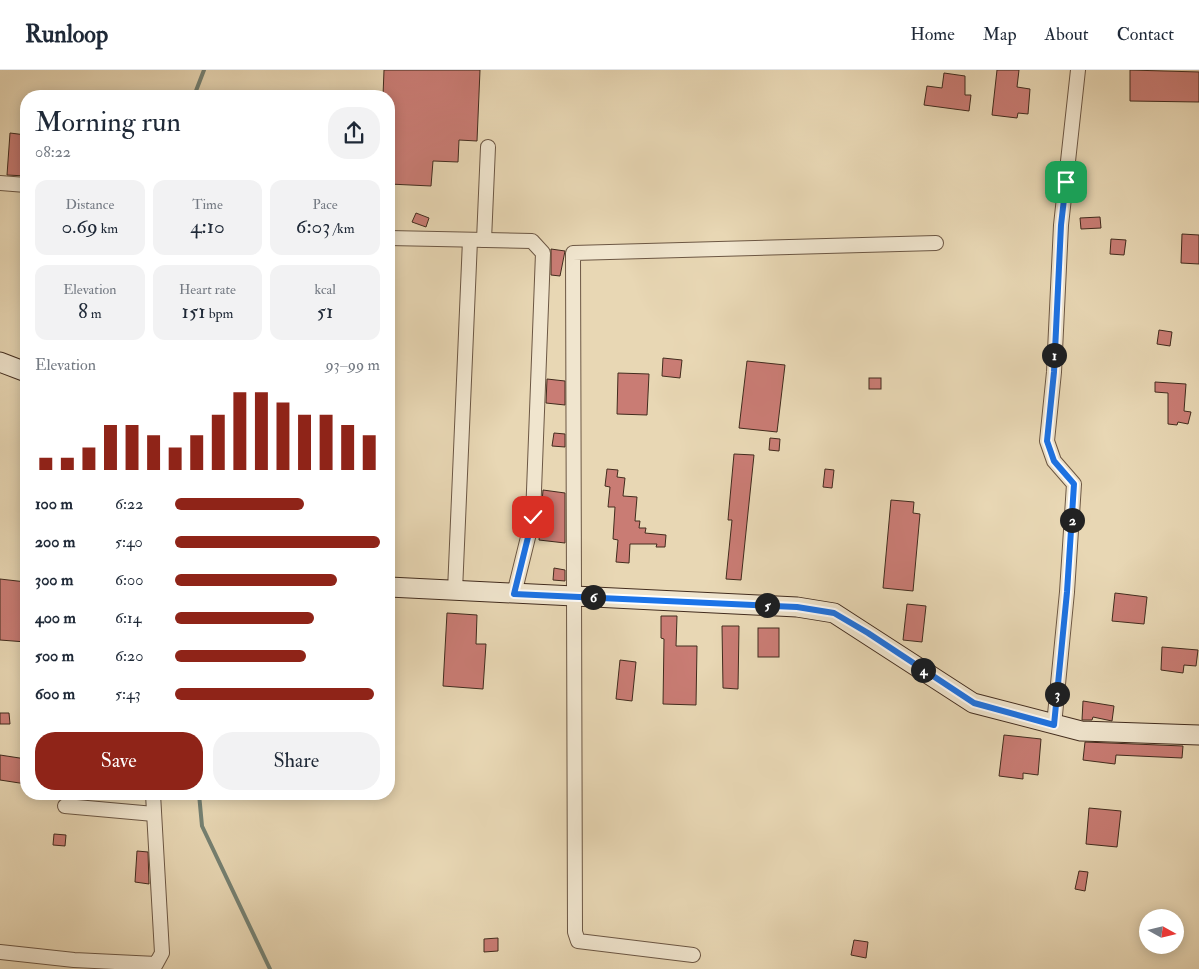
<!DOCTYPE html>
<html lang="en">
<head>
<meta charset="utf-8">
<style>
  body { margin:0; font-family:"IM FELL Double Pica",serif; background:#f2f2f3; color:#1f2937; height:100vh; display:flex; flex-direction:column; font-size:19px; white-space:nowrap }
  * { box-sizing:border-box; margin:0 }
  p { font-size:16px; color:#747a83 }
  .icon { flex:none; width:28px; height:28px; fill:none; stroke:currentColor; stroke-width:2; stroke-linecap:round; stroke-linejoin:round }
  .map { position:relative; flex:1; overflow:hidden }
  .panel { position:absolute; left:20px; top:20px; width:375px; height:710px; display:flex; flex-direction:column; background:#fff; border-radius:20px; box-shadow:0 2px 12px #0003 }
  .panel>* { flex:none }
  .needle { width:32px; rotate:98deg }
  .fabs { position:absolute; left:1139px; top:839px; display:grid; gap:10px }
  .fabs a { display:grid; place-items:center; width:45px; height:45px; border-radius:50%; background:#fff; box-shadow:0 2px 12px #0003; font-size:25px }
  .pin { position:absolute; display:grid; place-items:center; width:42px; height:42px; color:#fff; margin:-21px; border-radius:10px; box-shadow:0 2px 8px #0006 }
  .km { position:absolute; width:25px; height:25px; margin:-12px; border-radius:50%; background:#222; color:#fff; font-size:14px; line-height:25px; text-align:center }
  .round { display:grid; place-items:center; flex:none; width:52px; height:52px; border-radius:20px; background:#f2f2f3 }
  .summary { display:flex; align-items:center; justify-content:space-between; height:85px; padding:0 15px }
  h1 { font-size:28px; font-weight:600; line-height:38px }
  .metrics { display:grid; grid-template-columns:repeat(3,1fr); gap:8px; height:85px; padding:5px 15px }
  .metrics div { display:grid; align-content:center; border-radius:12px; background:#f2f2f3; text-align:center }
  .metrics b { font-size:21px; font-weight:600 }
  .metrics small { font-size:14px; font-weight:400 }
  .metrics p { font-size:14px }
  .chart { height:140px; padding:10px 15px }
  .chart p { display:flex; justify-content:space-between }
  .chart svg { width:100%; height:90px; margin-top:5px; stroke:#8f2418; stroke-width:6 }
  .primary-button { display:flex; gap:10px; margin-top:auto; padding:10px 15px }
  .primary-button a { flex:1; height:58px; border-radius:20px; background:#8f2418; color:#fff; font-size:20px; font-weight:600; line-height:58px; text-align:center }
  .primary-button a+a { background:#f2f2f3; color:#1f2937 }
  ul { padding:0 15px; list-style:none; font-size:16px }
  li { display:grid; grid-template-columns:80px 60px 1fr; align-items:center; height:38px }
  li i { height:12px; border-radius:6px; background:#8f2418 }
  header { display:flex; align-items:center; gap:30px; box-sizing:border-box; height:70px; padding:0 25px; background:#fff; border-bottom:1px solid #e0e1e3 }
  header strong { font-size:24px }
  nav { display:flex; gap:28px; margin-inline-start:auto; font-size:18px }
  .map>svg:first-child { display:block }
  .lines { fill:none; stroke-linecap:round; stroke-linejoin:round }
  .stream { stroke:#758173; stroke-width:4 }
  .building { fill:#c97c74; stroke:#422c1e }
  .street-casing { stroke:#6c5744; stroke-width:16 }
  .secondary-casing { stroke:#422c1e; stroke-width:21 }
  .street { stroke:#f0e5ce; stroke-width:14 }
  .secondary { stroke:#f0e5ce; stroke-width:19 }
  .route-casing { stroke:#fff; stroke-width:10 }
  .route { stroke:#1a73e8; stroke-width:6 }
</style>
</head>
<body>
<header>
<strong>Runloop</strong>
<nav><a>Home</a><a>Map</a><a>About</a><a>Contact</a></nav>
</header>
<div class="map">
<svg width="1199" height="899" viewBox="0 0 1199 899">
  <rect width="100%" height="100%" fill="#e8d7b4"/>
  <filter id="stains"><feTurbulence type="fractalNoise" baseFrequency=".004" numOctaves="4"/><feColorMatrix values="0 0 0 0 .2 0 0 0 0 .09 0 0 0 0 .02 0 0 0 .5 -.17"/></filter>
  <radialGradient id="worn" r=".72"><stop offset=".6" stop-color="#630" stop-opacity="0"/><stop offset="1" stop-color="#630" stop-opacity=".3"/></radialGradient>
  <g class="lines">
    <!-- stream -->
    <g class="stream">
      <path d="M 194,26 L 204,0"/>
      <path d="M 199,724 L 202,756 L 270,899"/>
    </g>
  </g>
  <!-- building -->
  <g class="building">
    <path d="M 384,0 L 480,0 L 477,71 L 459,70 L 458,92 L 433,91 L 431,116 L 389,114 L 389,26 L 383,26 Z"/>
    <path d="M 997,0 L 1019,0 L 1017,17 L 1030,19 L 1028,44 L 1018,43 L 1017,48 L 992,45 Z"/>
    <path d="M 1130,0 L 1199,2 L 1199,32 L 1130,31 Z"/>
    <path d="M 944,3 L 965,6 L 965,25 L 971,25 L 969,41 L 924,35 L 927,16 L 942,18 Z"/>
    <path d="M 10,63 L 26,65 L 26,106 L 7,105 Z"/>
    <path d="M 1074,116 L 1078,116 L 1077,129 L 1073,129 Z"/>
    <path d="M 416,143 L 429,148 L 426,157 L 412,152 Z"/>
    <path d="M 1100,147 L 1101,158 L 1081,159 L 1080,148 Z"/>
    <path d="M 1182,164 L 1199,165 L 1199,194 L 1181,193 Z"/>
    <path d="M 1111,169 L 1126,170 L 1124,185 L 1110,184 Z"/>
    <path d="M 551,179 L 565,181 L 560,206 L 551,205 Z"/>
    <path d="M 1159,260 L 1172,262 L 1170,276 L 1157,274 Z"/>
    <path d="M 663,288 L 682,290 L 680,308 L 662,306 Z"/>
    <path d="M 747,291 L 785,295 L 777,362 L 739,358 Z"/>
    <path d="M 618,303 L 649,304 L 647,345 L 617,344 Z"/>
    <rect x="869" y="308" width="12" height="11"/>
    <path d="M 547,309 L 565,311 L 565,335 L 546,333 Z"/>
    <path d="M 1155,312 L 1186,314 L 1184,341 L 1191,342 L 1188,354 L 1178,352 L 1177,355 L 1168,354 L 1168,323 L 1155,322 Z"/>
    <path d="M 554,363 L 565,364 L 565,377 L 552,376 Z"/>
    <path d="M 770,368 L 780,369 L 779,381 L 769,380 Z"/>
    <path d="M 734,384 L 754,385 L 741,510 L 726,509 L 732,450 L 728,450 Z"/>
    <path d="M 607,399 L 618,400 L 617,407 L 625,408 L 623,426 L 637,427 L 635,451 L 640,451 L 639,458 L 646,458 L 645,463 L 666,465 L 665,477 L 656,477 L 657,474 L 630,474 L 629,493 L 616,492 L 618,470 L 613,469 L 615,437 L 608,437 L 610,417 L 605,416 Z"/>
    <path d="M 825,399 L 834,400 L 832,418 L 823,417 Z"/>
    <path d="M 543,420 L 565,423 L 565,473 L 539,470 Z"/>
    <path d="M 891,430 L 914,432 L 913,443 L 920,444 L 913,521 L 883,518 Z"/>
    <path d="M 554,498 L 565,500 L 565,511 L 553,510 Z"/>
    <path d="M 0,509 L 26,512 L 26,572 L 0,570 Z"/>
    <path d="M 1115,523 L 1147,527 L 1144,554 L 1112,551 Z"/>
    <path d="M 907,534 L 926,536 L 922,572 L 903,570 Z"/>
    <path d="M 447,543 L 477,545 L 476,574 L 486,574 L 483,619 L 443,616 Z"/>
    <path d="M 661,546 L 677,546 L 676,576 L 697,576 L 696,635 L 663,634 L 664,569 L 661,568 Z"/>
    <path d="M 722,556 L 739,556 L 738,619 L 723,618 Z"/>
    <rect x="758" y="558" width="21" height="29"/>
    <path d="M 1162,577 L 1198,580 L 1196,596 L 1184,595 L 1183,603 L 1161,600 Z"/>
    <path d="M 620,590 L 636,592 L 632,631 L 616,629 Z"/>
    <path d="M 1083,631 L 1114,636 L 1112,651 L 1093,647 L 1092,650 L 1082,650 Z"/>
    <path d="M 0,643 L 9,643 L 10,654 L 0,654 Z"/>
    <path d="M 1004,665 L 1041,669 L 1038,705 L 1023,703 L 1023,709 L 999,706 Z"/>
    <path d="M 1085,672 L 1183,676 L 1182,688 L 1116,685 L 1115,694 L 1083,690 Z"/>
    <path d="M 0,685 L 26,689 L 26,714 L 0,710 Z"/>
    <path d="M 1089,738 L 1121,741 L 1117,777 L 1086,774 Z"/>
    <path d="M 54,764 L 66,765 L 65,776 L 53,775 Z"/>
    <path d="M 137,781 L 148,782 L 149,814 L 135,812 Z"/>
    <path d="M 1079,801 L 1088,802 L 1085,821 L 1075,819 Z"/>
    <path d="M 498,868 L 498,881 L 484,882 L 484,869 Z"/>
    <path d="M 854,870 L 868,872 L 866,888 L 851,885 Z"/>
  </g>
  <g class="lines">
    <defs>
      <g id="street">
        <path d="M 0,113 L 26,115"/>
        <path d="M 389,168 L 532,171 L 543,183 L 533,447 L 514,524"/>
        <path d="M 484,170 L 488,77"/>
        <path d="M 455,521 L 470,170"/>
        <path d="M 1054,655 L 1067,522 L 1074,414 L 1054,391 L 1047,371 L 1054,302 L 1061,155 L 1078,0"/>
        <path d="M 65,736 L 154,744"/>
        <path d="M 0,882 L 74,890 L 156,894 L 162,883 L 153,724"/>
        <path d="M 693,885 L 578,871 L 575,862 L 573,183 L 936,173"/>
      </g>
      <g id="secondary">
        <path d="M 0,292 L 26,302"/>
        <path d="M 389,517 L 797,537 L 834,543 L 973,633 L 1081,661 L 1199,665"/>
      </g>
    </defs>
    <!-- street casing -->
    <use href="#street" class="street-casing"/>
    <!-- secondary casing -->
    <use href="#secondary" class="secondary-casing"/>
    <!-- street -->
    <use href="#street" class="street"/>
    <!-- secondary -->
    <use href="#secondary" class="secondary"/>
  </g>
  <g class="lines">
    <defs>
      <path id="route" d="M 533,447 L 514,524 L 797,537 L 834,543 L 868,563 L 974,633 L 1054,655 L 1067,522 L 1074,414 L 1054,391 L 1047,371 L 1054,302 L 1061,155 L 1066,112"/>
    </defs>
    <!-- route casing -->
    <use href="#route" class="route-casing"/>
    <!-- route -->
    <use href="#route" class="route"/>
  </g>
  <rect width="100%" height="100%" filter="url(#stains)"/>
  <rect width="100%" height="100%" fill="url(#worn)"/>
</svg>
<div class="fabs">
<a><svg class="needle" viewBox="-14 -14 28 28"><path d="M0-13l5 13h-10z" fill="#e53935"/><path d="M0 13l5-13h-10z" fill="#747a83"/></svg></a>
</div>
<div class="pin" style="left:1066px;top:112px;background:#1e9e55"><svg class="icon" aria-label="arrive" viewBox="0 0 24 24"><path d="M6 21V4h12l-3 4 3 4H6"/></svg></div>
<div class="pin" style="left:533px;top:447px;background:#d93025"><svg class="icon" aria-label="check" viewBox="0 0 24 24"><path d="M5 12l5 5 9-10"/></svg></div>
<b class="km" style="left:1054px;top:285px">1</b>
<b class="km" style="left:1072px;top:450px">2</b>
<b class="km" style="left:1057px;top:624px">3</b>
<b class="km" style="left:923px;top:600px">4</b>
<b class="km" style="left:767px;top:535px">5</b>
<b class="km" style="left:593px;top:527px">6</b>
<section class="panel">
<div class="summary"><div><h1>Morning run</h1><p>08:22</p></div><a class="round"><svg class="icon" aria-label="share" viewBox="0 0 24 24"><path d="M12 15V3M7 8l5-5 5 5M5 13v7h14v-7"/></svg></a></div>
<div class="metrics">
<div><p>Distance</p><b>0.69<small> km</small></b></div>
<div><p>Time</p><b>4:10</b></div>
<div><p>Pace</p><b>6:03<small> /km</small></b></div>
</div>
<div class="metrics">
<div><p>Elevation</p><b>8<small> m</small></b></div>
<div><p>Heart rate</p><b>151<small> bpm</small></b></div>
<div><p>kcal</p><b>51</b></div>
</div>
<div class="chart"><p><span>Elevation</span>93–99 m</p>
<svg viewBox="0 0 160 44" preserveAspectRatio="none"><path d="M5 44V38M15 44V38M25 44V33M35 44V22M45 44V22M55 44V27M65 44V33M75 44V27M85 44V17M95 44V6M105 44V6M115 44V11M125 44V17M135 44V17M145 44V22M155 44V27"/></svg>
</div>
<ul>
<li><b>100 m</b>6:22<i style="width:63%"></i></li>
<li><b>200 m</b>5:40<i style="width:100%"></i></li>
<li><b>300 m</b>6:00<i style="width:79%"></i></li>
<li><b>400 m</b>6:14<i style="width:68%"></i></li>
<li><b>500 m</b>6:20<i style="width:64%"></i></li>
<li><b>600 m</b>5:43<i style="width:97%"></i></li>
</ul>
<div class="primary-button"><a>Save</a><a>Share</a></div>
</section>
</div>
</body>
</html>
